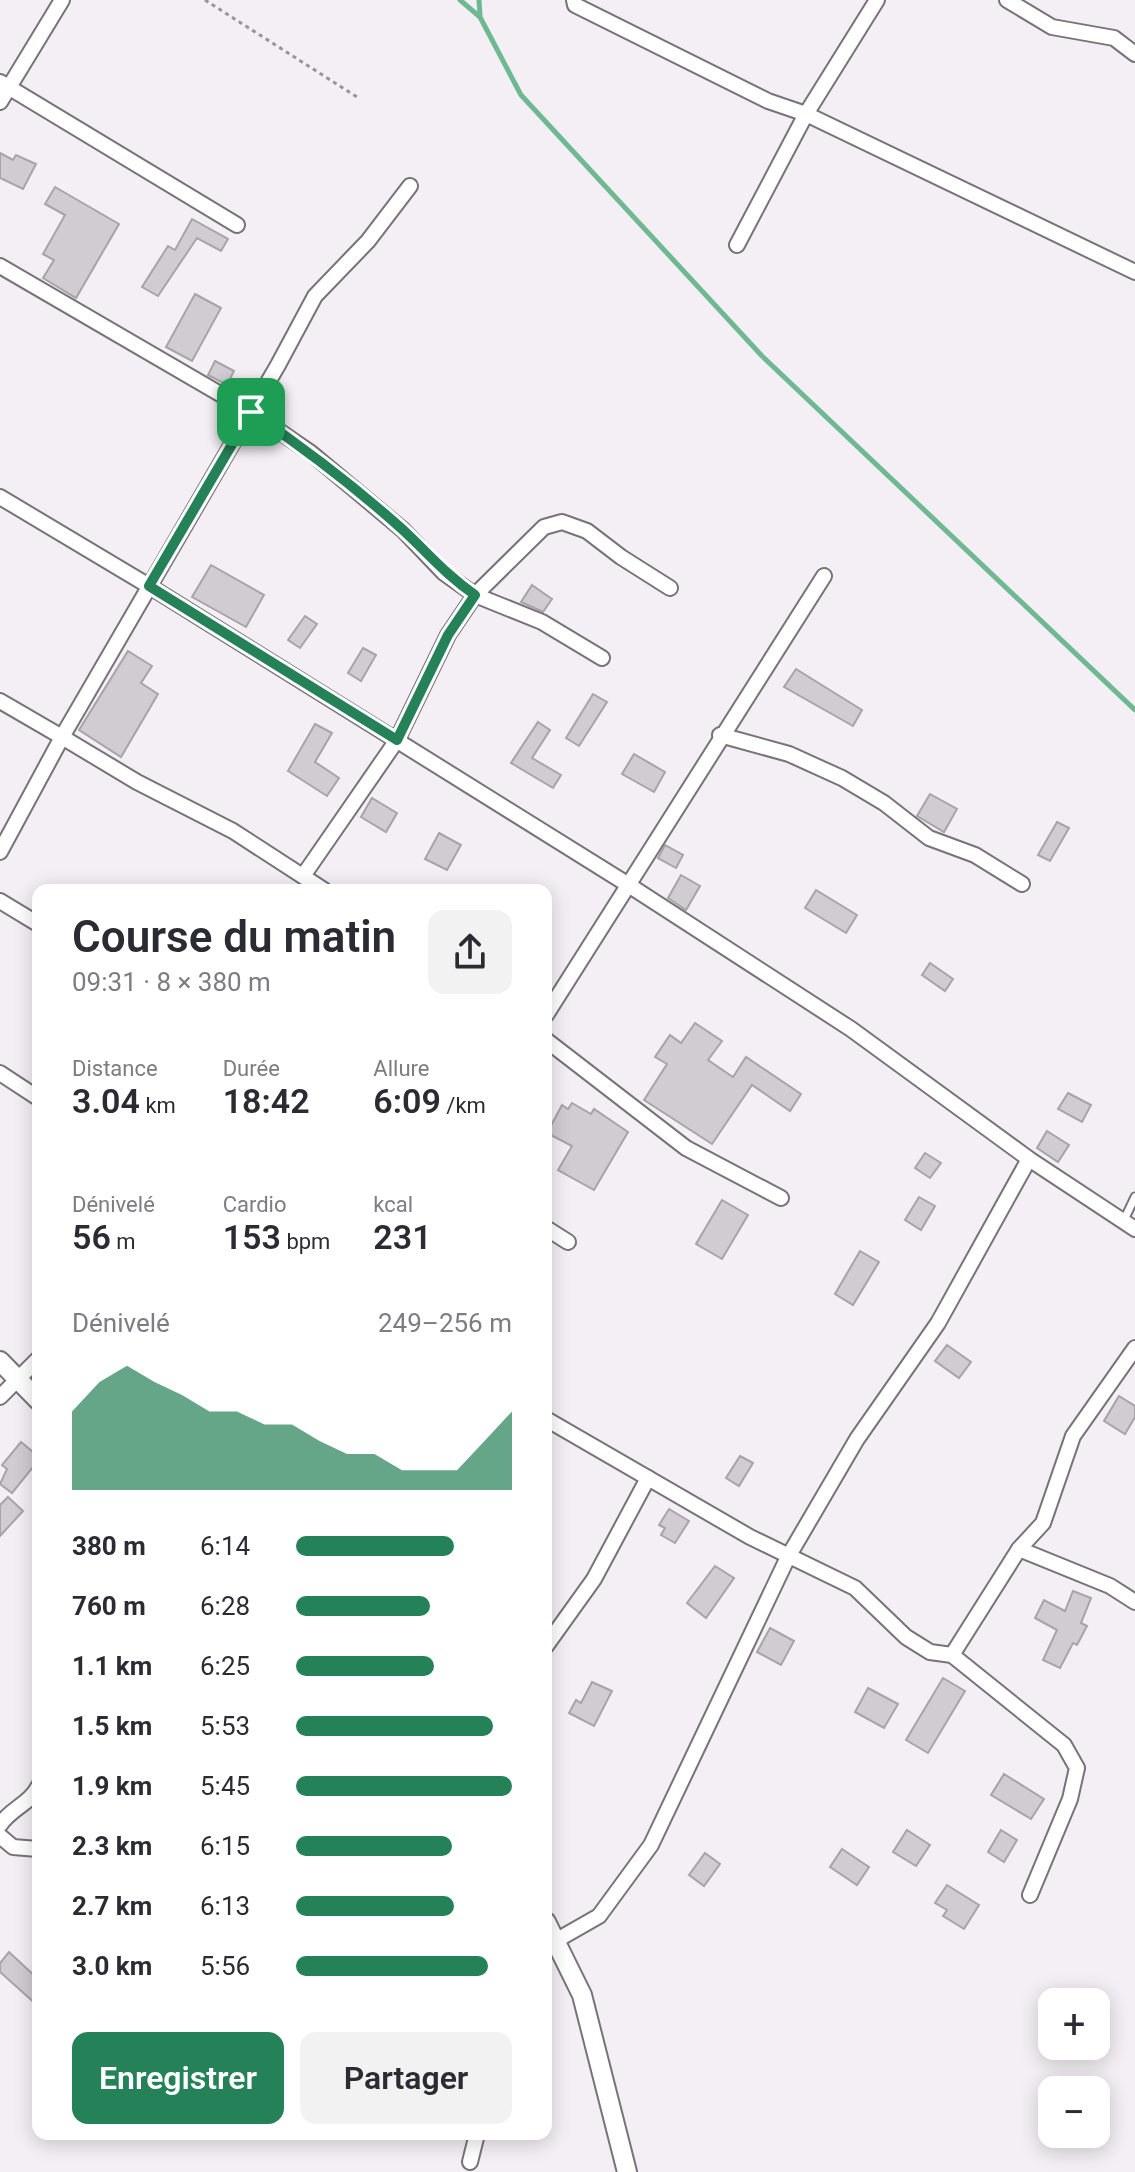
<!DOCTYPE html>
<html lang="fr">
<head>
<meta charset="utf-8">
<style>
  body { margin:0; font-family:Roboto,sans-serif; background:#f2f2f3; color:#2b2b33; height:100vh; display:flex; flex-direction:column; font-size:30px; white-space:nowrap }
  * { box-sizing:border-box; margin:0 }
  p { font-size:26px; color:#7c7c81 }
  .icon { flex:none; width:44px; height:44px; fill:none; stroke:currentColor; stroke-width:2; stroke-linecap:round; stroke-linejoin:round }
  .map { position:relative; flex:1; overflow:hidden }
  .panel { position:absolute; left:32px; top:884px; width:520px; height:1256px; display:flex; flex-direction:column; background:#fff; border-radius:16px; box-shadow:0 4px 20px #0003 }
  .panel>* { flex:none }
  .fabs { position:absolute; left:1038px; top:1988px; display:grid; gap:16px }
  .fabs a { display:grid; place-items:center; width:72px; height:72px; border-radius:16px; background:#fff; box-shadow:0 4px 20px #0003; font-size:40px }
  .pin { position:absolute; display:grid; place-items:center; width:68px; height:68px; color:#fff; margin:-34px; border-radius:16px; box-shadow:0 4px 12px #0006 }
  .round { display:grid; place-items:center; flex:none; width:84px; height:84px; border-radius:16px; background:#f2f2f3 }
  .overview { display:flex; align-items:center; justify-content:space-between; height:136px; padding:0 40px }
  h1 { font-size:44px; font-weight:600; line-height:60px }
  .figures { display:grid; grid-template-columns:repeat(3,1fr); gap:12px; height:136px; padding:8px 40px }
  .figures div { display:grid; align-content:center }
  .figures b { font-size:34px; font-weight:600 }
  .figures small { font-size:22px; font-weight:400 }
  .figures p { font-size:22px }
  .chart { height:224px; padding:16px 40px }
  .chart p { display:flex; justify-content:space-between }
  .chart svg { width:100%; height:144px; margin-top:8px; fill:#248158; opacity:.7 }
  .primary-button { display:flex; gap:16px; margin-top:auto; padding:16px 40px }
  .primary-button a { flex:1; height:92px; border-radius:16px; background:#248158; color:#fff; font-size:32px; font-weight:600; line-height:92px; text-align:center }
  .primary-button a+a { background:#f2f2f3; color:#2b2b33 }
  ul { padding:0 40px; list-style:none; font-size:26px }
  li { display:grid; grid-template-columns:128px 96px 1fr; align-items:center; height:60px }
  li i { height:20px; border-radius:10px; background:#248158 }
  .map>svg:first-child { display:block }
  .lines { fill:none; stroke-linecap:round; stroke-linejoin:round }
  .stream { stroke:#6fb992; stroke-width:5 }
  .building { fill:#d0ccd1; stroke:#a7a3a7; stroke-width:2 }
  .lane-casing { stroke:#777378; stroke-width:11 }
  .street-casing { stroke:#777378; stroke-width:18 }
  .secondary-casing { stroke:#777378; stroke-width:22 }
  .path { stroke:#989599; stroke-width:3; stroke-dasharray:4 4; stroke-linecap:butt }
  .lane { stroke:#fff; stroke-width:7 }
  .street { stroke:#fff; stroke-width:14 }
  .secondary { stroke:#fff; stroke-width:18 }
  .route-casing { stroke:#fff; stroke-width:16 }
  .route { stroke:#248158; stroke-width:10 }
</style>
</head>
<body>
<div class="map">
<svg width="1135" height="2172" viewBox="0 0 1135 2172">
  <rect width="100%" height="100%" fill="#f4eff5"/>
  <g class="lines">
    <!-- stream -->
    <g class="stream">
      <path d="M 460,0 L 480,17 L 521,95 L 762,356 L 1135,710"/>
      <path d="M 479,0 L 480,15"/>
    </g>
  </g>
  <!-- building -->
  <g class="building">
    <path d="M 0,153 L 13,160 L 16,155 L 36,164 L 23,189 L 0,178 Z"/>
    <path d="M 55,187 L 119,224 L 76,298 L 43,278 L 54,260 L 43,254 L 65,215 L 45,204 Z"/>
    <path d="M 192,219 L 228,239 L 221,251 L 197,238 L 158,296 L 142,287 L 168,246 L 175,250 Z"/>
    <path d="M 195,294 L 221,308 L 192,361 L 166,347 Z"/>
    <path d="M 215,361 L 234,371 L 227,385 L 208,375 Z"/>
    <path d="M 211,565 L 264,595 L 246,627 L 192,597 Z"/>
    <path d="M 532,585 L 552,599 L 543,612 L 521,602 Z"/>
    <path d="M 305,616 L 317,624 L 300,648 L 288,640 Z"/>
    <path d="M 363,648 L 376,655 L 361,681 L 348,673 Z"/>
    <path d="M 128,651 L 152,666 L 141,683 L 158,694 L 121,757 L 79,730 Z"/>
    <path d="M 796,669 L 862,710 L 853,726 L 784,687 Z"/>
    <path d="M 593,694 L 607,702 L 579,746 L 566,738 Z"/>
    <path d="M 538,722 L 550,730 L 532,758 L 561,775 L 553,788 L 511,763 Z"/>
    <path d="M 315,724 L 332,733 L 315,762 L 339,778 L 327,796 L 288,771 Z"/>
    <path d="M 634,754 L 665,772 L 654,792 L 622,774 Z"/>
    <path d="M 930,794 L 957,809 L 944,832 L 917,816 Z"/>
    <path d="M 372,798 L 397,813 L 386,832 L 361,817 Z"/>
    <path d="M 1057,822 L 1069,828 L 1050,861 L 1038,855 Z"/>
    <path d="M 439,833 L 461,845 L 447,870 L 425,859 Z"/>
    <path d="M 665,845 L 683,855 L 676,868 L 658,858 Z"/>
    <path d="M 681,875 L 700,886 L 686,910 L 668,898 Z"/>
    <path d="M 816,890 L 857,915 L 846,933 L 805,908 Z"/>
    <path d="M 930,963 L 953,979 L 945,991 L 922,975 Z"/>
    <path d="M 695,1023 L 722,1041 L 708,1060 L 733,1077 L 746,1057 L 801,1094 L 790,1111 L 752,1085 L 712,1144 L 644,1100 L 667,1064 L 655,1057 L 670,1035 L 681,1043 Z"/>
    <path d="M 1068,1093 L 1091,1105 L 1082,1122 L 1058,1109 Z"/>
    <path d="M 572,1103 L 591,1114 L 594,1109 L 628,1132 L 594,1190 L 558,1170 L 572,1146 L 547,1133 L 562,1105 L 568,1109 Z"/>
    <path d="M 1047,1131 L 1069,1145 L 1058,1162 L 1037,1148 Z"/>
    <path d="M 925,1153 L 941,1163 L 930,1178 L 915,1168 Z"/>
    <path d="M 919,1197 L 935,1206 L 921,1230 L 905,1220 Z"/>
    <path d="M 722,1200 L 748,1215 L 722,1259 L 696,1244 Z"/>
    <path d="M 860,1251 L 879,1262 L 853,1305 L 835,1294 Z"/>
    <path d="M 947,1345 L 971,1362 L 959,1378 L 935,1361 Z"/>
    <path d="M 1119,1396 L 1135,1406 L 1135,1417 L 1125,1434 L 1104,1421 Z"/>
    <path d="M 21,1442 L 38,1456 L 38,1461 L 12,1493 L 0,1484 L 7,1469 L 2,1465 Z"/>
    <path d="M 740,1456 L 753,1463 L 739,1486 L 726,1478 Z"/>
    <path d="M 8,1497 L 23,1511 L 0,1536 L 0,1505 Z"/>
    <path d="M 669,1509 L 689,1521 L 675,1543 L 661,1535 L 665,1528 L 659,1525 Z"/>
    <path d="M 715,1566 L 734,1578 L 706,1618 L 687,1603 Z"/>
    <path d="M 1073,1591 L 1091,1598 L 1081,1623 L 1087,1626 L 1077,1645 L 1073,1643 L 1060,1668 L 1043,1660 L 1057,1630 L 1035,1618 L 1044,1600 L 1065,1611 Z"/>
    <path d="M 770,1628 L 794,1641 L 781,1665 L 757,1652 Z"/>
    <path d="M 943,1678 L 965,1691 L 928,1753 L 906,1740 Z"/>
    <path d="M 592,1682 L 612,1691 L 594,1726 L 569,1713 L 576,1700 L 581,1703 Z"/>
    <path d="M 868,1688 L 898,1704 L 884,1728 L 855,1712 Z"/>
    <path d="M 1004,1774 L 1044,1799 L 1031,1819 L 991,1795 Z"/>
    <path d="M 907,1830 L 930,1845 L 916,1866 L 893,1852 Z"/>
    <path d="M 1001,1830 L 1017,1840 L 1004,1862 L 988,1852 Z"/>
    <path d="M 842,1849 L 869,1867 L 857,1885 L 830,1867 Z"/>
    <path d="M 705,1853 L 720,1864 L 704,1886 L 689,1875 Z"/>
    <path d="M 947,1885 L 979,1905 L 964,1929 L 943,1916 L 947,1910 L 935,1903 Z"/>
    <path d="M 9,1952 L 38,1979 L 38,2006 L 0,1972 L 0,1963 Z"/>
  </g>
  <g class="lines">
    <defs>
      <path id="lane" d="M 1124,1220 L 1135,1197"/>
      <g id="street">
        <path d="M 574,0 L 575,5 L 768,101 L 806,114 L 1135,272"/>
        <path d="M 1007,0 L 1052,27 L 1114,38 L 1135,54"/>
        <path d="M 0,82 L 237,225"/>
        <path d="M 0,102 L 62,0"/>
        <path d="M 737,245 L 806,114 L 877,0"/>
        <path d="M 0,266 L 251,412 L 311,453 L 403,530 L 444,573 L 475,595 L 448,635 L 397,740 L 303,876"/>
        <path d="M 0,497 L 149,586 L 627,884 L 851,1029 L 1029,1159 L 1135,1229"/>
        <path d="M 602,658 L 542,622 L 475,595 L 544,527 L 562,522 L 587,531 L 621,557 L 670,588"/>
        <path d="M 0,701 L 62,737 L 0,852"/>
        <path d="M 720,735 L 789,754 L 842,778 L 884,803 L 929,838 L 975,855 L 1022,884"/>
        <path d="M 324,890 L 233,831 L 137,782 L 62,737 L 278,365 L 315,296 L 368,241 L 410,186"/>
        <path d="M 0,901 L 38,924"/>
        <path d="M 546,1015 L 824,576"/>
        <path d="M 546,1040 L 686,1148 L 781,1198"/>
        <path d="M 0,1073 L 38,1098"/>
        <path d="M 546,1228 L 568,1242"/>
        <path d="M 0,1397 L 38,1359"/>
        <path d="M 546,1419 L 750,1537 L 855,1588 L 906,1637 L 930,1652 L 952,1655 L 1064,1745 L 1077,1768 L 1070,1799 L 1030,1895"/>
        <path d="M 1019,1549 L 1110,1586 L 1135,1602"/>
        <path d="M 546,1646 L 594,1579 L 648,1478"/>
        <path d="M 952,1655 L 1019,1549 L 1043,1523 L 1073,1436 L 1135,1348"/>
        <path d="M 0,1825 C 10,1809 31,1803 38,1787"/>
        <path d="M 0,1836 L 13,1847 L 38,1849"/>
        <path d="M 557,1940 L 599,1916 L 651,1845 L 788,1557 L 857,1439 L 938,1323 L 1029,1159"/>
        <path d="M 470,2162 L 477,2134"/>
      </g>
      <g id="secondary">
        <path d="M 0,1361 L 38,1400"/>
        <path d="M 546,1922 L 582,1995 L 627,2172"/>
      </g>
    </defs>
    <!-- lane casing -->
    <use href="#lane" class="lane-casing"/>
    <!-- street casing -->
    <use href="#street" class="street-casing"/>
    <!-- secondary casing -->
    <use href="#secondary" class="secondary-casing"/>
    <!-- path -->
    <path class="path" d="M 205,0 L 357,97"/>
    <!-- lane -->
    <use href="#lane" class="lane"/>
    <!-- street -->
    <use href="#street" class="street"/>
    <!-- secondary -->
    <use href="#secondary" class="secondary"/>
  </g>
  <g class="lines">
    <defs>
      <path id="route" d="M 251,412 C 304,448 354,486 402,529 C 427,552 446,575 475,595 L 448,635 L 397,740 L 149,586 Z"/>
    </defs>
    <!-- route casing -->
    <use href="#route" class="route-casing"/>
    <!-- route -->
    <use href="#route" class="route"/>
  </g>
</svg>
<div class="fabs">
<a>+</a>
<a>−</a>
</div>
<div class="pin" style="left:251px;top:412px;background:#1e9e55"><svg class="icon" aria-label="arrive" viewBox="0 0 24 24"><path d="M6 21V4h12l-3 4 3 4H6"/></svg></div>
<section class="panel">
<div class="overview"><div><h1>Course du matin</h1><p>09:31 · 8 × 380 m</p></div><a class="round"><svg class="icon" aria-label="share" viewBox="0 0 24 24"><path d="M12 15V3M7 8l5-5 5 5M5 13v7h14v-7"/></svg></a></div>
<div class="figures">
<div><p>Distance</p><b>3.04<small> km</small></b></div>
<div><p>Durée</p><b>18:42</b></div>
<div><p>Allure</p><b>6:09<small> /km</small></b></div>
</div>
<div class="figures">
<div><p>Dénivelé</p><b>56<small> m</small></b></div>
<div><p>Cardio</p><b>153<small> bpm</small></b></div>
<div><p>kcal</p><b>231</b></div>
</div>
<div class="chart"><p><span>Dénivelé</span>249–256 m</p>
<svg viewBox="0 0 160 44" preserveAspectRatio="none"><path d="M0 44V20L10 11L20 6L30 11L40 15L50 20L60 20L70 24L80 24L90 29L100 33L110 33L120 38L130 38L140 38L150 29L160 20V44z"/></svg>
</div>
<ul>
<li><b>380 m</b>6:14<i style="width:73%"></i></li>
<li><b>760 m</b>6:28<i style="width:62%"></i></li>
<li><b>1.1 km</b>6:25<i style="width:64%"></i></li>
<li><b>1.5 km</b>5:53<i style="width:91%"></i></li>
<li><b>1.9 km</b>5:45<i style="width:100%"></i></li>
<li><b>2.3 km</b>6:15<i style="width:72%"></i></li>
<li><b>2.7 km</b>6:13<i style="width:73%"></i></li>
<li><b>3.0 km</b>5:56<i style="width:89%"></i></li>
</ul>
<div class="primary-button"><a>Enregistrer</a><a>Partager</a></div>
</section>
</div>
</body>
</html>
